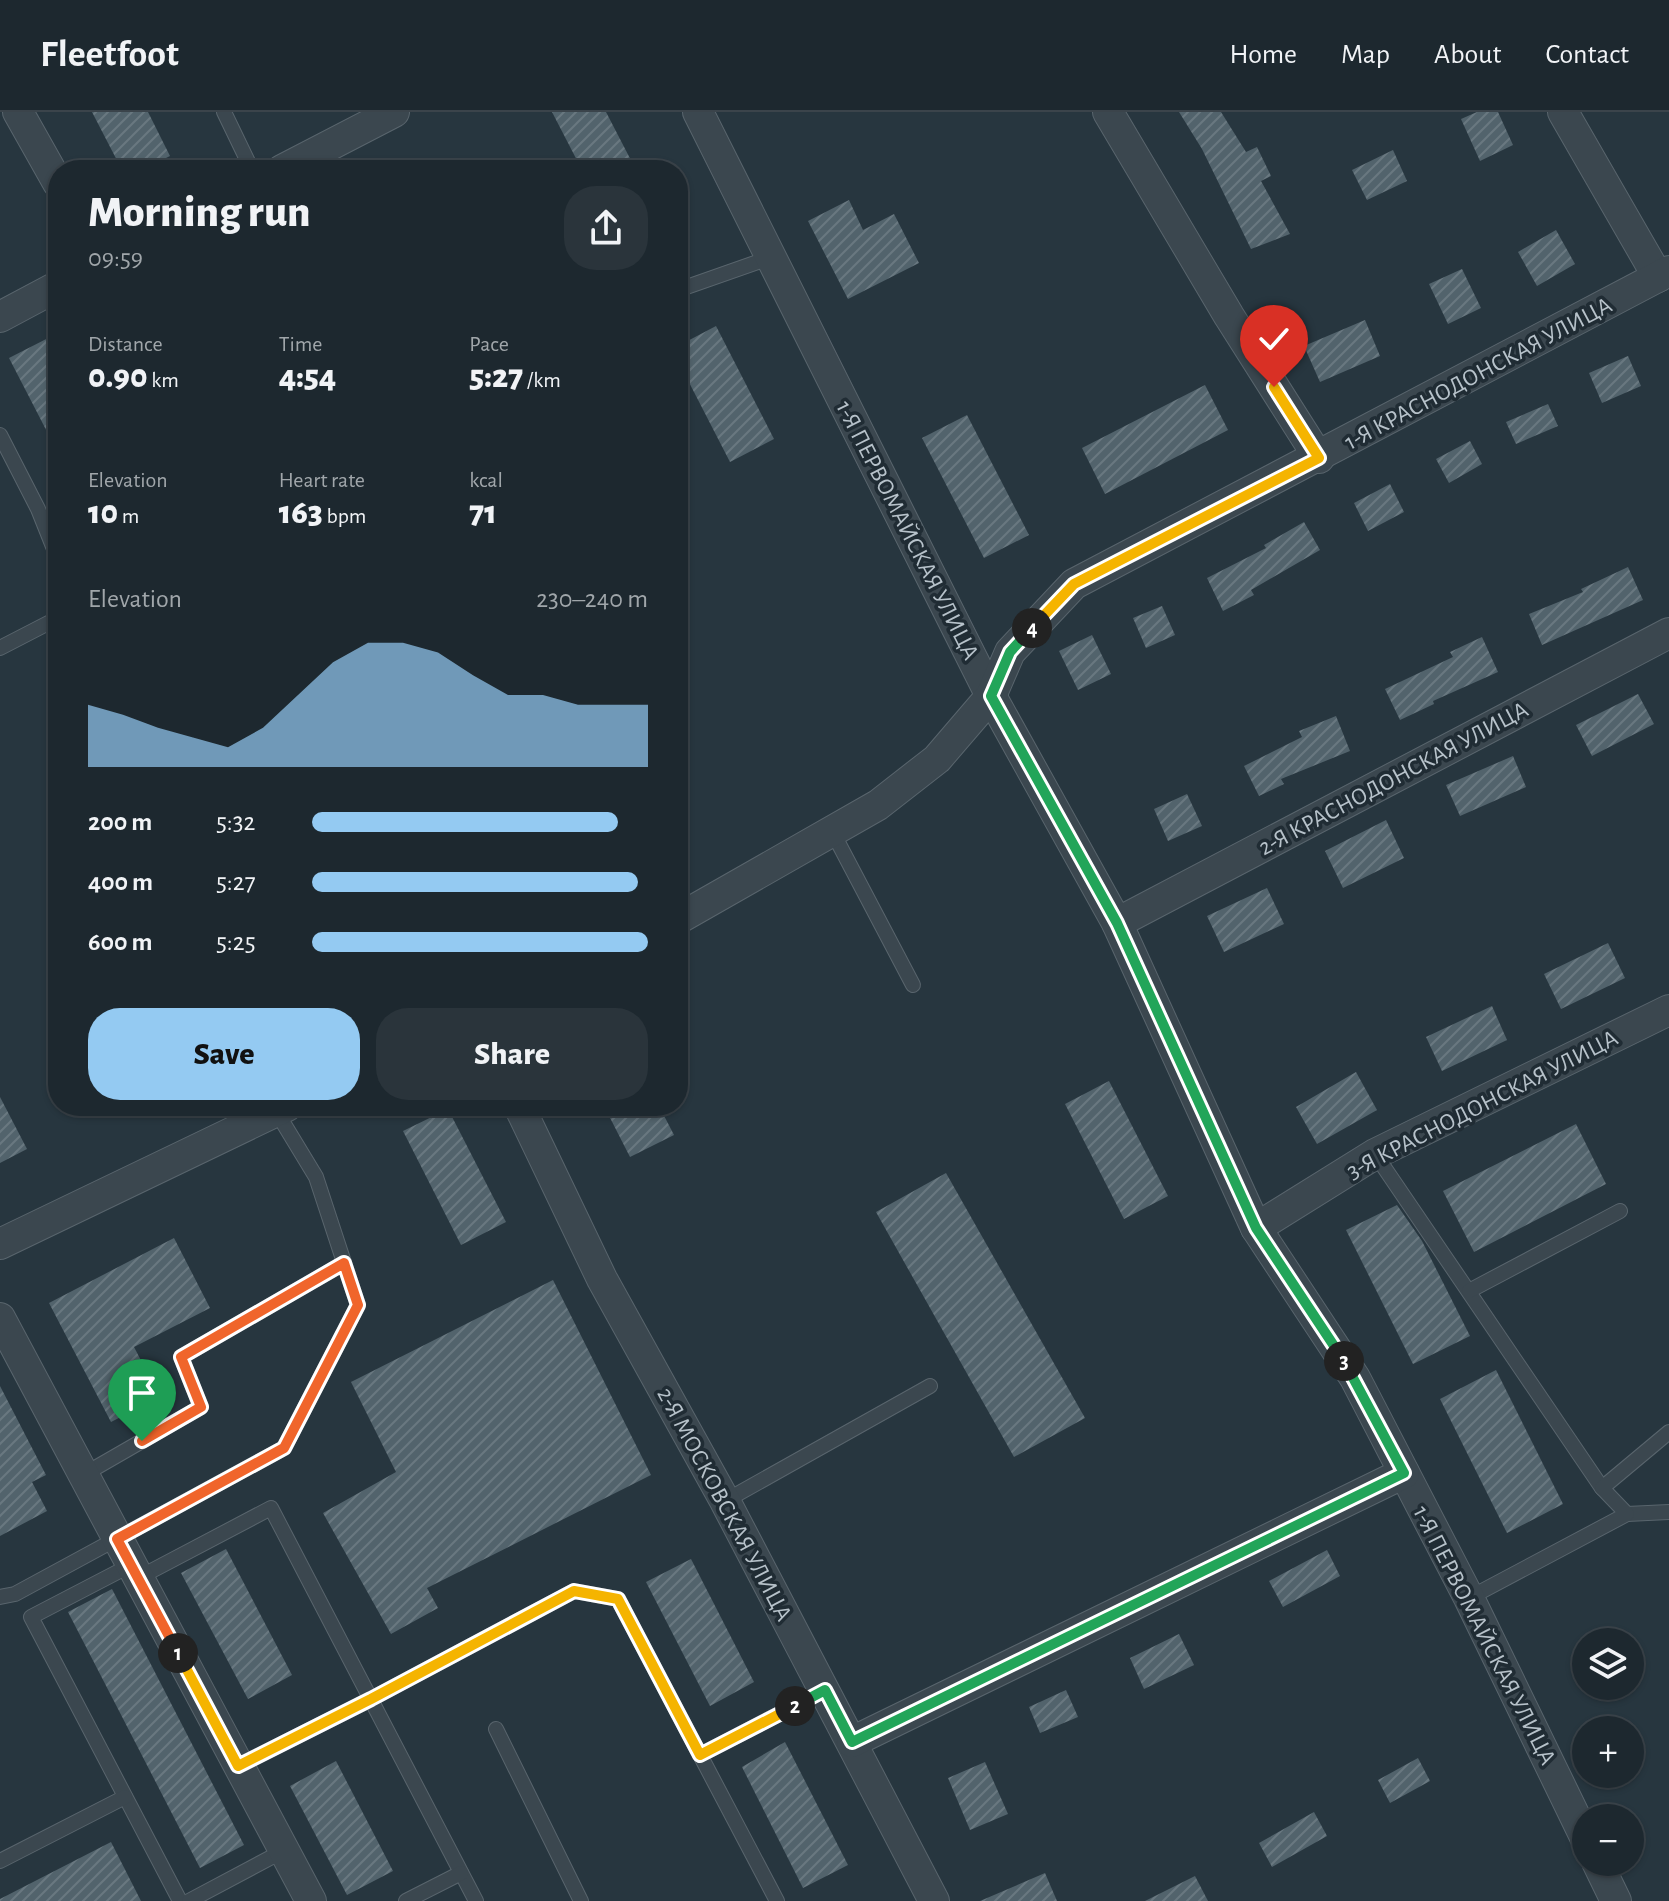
<!DOCTYPE html>
<html lang="en">
<head>
<meta charset="utf-8">
<style>
  body { margin:0; font-family:"Alegreya Sans",sans-serif; background:#2a343b; color:#f1f3f6; height:100vh; display:flex; flex-direction:column; font-size:30px; white-space:nowrap }
  * { box-sizing:border-box; margin:0 }
  p { font-size:26px; color:#a0a6aa }
  .icon { flex:none; width:44px; height:44px; fill:none; stroke:currentColor; stroke-width:2; stroke-linecap:round; stroke-linejoin:round }
  .map { position:relative; flex:1; overflow:hidden }
  .sheet { position:absolute; left:48px; top:48px; width:640px; height:956px; display:flex; flex-direction:column; background:#1d282f; border-radius:32px; box-shadow:0 2px 6px #0004,0 0 0 2px #3b444b }
  .sheet>* { flex:none }
  .tools { position:absolute; left:1572px; top:1516px; display:grid; gap:16px }
  .tools a { display:grid; place-items:center; width:72px; height:72px; border-radius:50%; background:#1d282f; box-shadow:0 2px 6px #0004,0 0 0 2px #3b444b; font-size:40px }
  .pin { position:absolute; display:grid; place-items:center; width:68px; height:68px; color:#fff; margin:-82px -34px; border-radius:50% 50% 50% 0; rotate:-45deg; box-shadow:0 0 8px #0007 }
  .pin .icon { rotate:45deg }
  .km { position:absolute; width:40px; height:40px; margin:-20px; border-radius:50%; background:#222; color:#fff; font-size:22px; line-height:40px; text-align:center }
  .round { display:grid; place-items:center; flex:none; width:84px; height:84px; border-radius:32px; background:#2a343b }
  .headline { display:flex; align-items:center; justify-content:space-between; height:136px; padding:0 40px }
  h1 { font-size:44px; font-weight:800; line-height:60px }
  .stats { display:grid; grid-template-columns:repeat(3,1fr); gap:12px; height:136px; padding:8px 40px }
  .stats div { display:grid; align-content:center }
  .stats b { font-size:34px; font-weight:800 }
  .stats small { font-size:22px; font-weight:400 }
  .stats p { font-size:22px }
  .chart { height:224px; padding:16px 40px }
  .chart p { display:flex; justify-content:space-between }
  .chart svg { width:100%; height:144px; margin-top:8px; fill:#94caf2; opacity:.7 }
  .primary-button { display:flex; gap:16px; margin-top:auto; padding:16px 40px }
  .primary-button a { flex:1; height:92px; border-radius:32px; background:#94caf2; color:#111; font-size:32px; font-weight:800; line-height:92px; text-align:center }
  .primary-button a+a { background:#2a343b; color:#f1f3f6 }
  ul { padding:0 40px; list-style:none; font-size:26px }
  li { display:grid; grid-template-columns:128px 96px 1fr; align-items:center; height:60px }
  li i { height:20px; border-radius:10px; background:#94caf2 }
  header { display:flex; align-items:center; gap:48px; box-sizing:border-box; height:112px; padding:0 40px; background:#1d282f; border-bottom:2px solid #3b444b }
  header strong { font-size:38px }
  nav { display:flex; gap:44px; margin-inline-start:auto; font-size:28px }
  .map>svg:first-child { display:block }
  .building { fill:url(#building-hatch) }
  .lines { fill:none; stroke-linecap:round; stroke-linejoin:round }
  .service-casing { stroke:#59656d; stroke-width:16 }
  .minor-casing { stroke:#59656d; stroke-width:32 }
  .service { stroke:#3b474f; stroke-width:14 }
  .minor { stroke:#3b474f; stroke-width:30 }
  .split-1-casing { stroke:#fff; stroke-width:16 }
  .split-2-casing { stroke:#fff; stroke-width:16 }
  .split-3-casing { stroke:#fff; stroke-width:16 }
  .split-4-casing { stroke:#fff; stroke-width:16 }
  .split-5-casing { stroke:#fff; stroke-width:16 }
  .split-1 { stroke:#f0652b; stroke-width:10 }
  .split-2 { stroke:#f5b400; stroke-width:10 }
  .split-3 { stroke:#22a559; stroke-width:10 }
  .split-4 { stroke:#22a559; stroke-width:10 }
  .split-5 { stroke:#f5b400; stroke-width:10 }
  .labels { text-anchor:middle; stroke-width:7; stroke-linejoin:round; paint-order:stroke }
  .street-label { font-size:24px; fill:#b7c2ca; stroke:#202c34 }
</style>
</head>
<body>
<header>
<strong>Fleetfoot</strong>
<nav><a>Home</a><a>Map</a><a>About</a><a>Contact</a></nav>
</header>
<div class="map">
<svg width="1669" height="1789" viewBox="0 0 1669 1789">
  <defs>
    <pattern id="building-hatch" width="6" height="6" patternUnits="userSpaceOnUse" patternTransform="scale(2)"><rect width="6" height="6" fill="#52636c"/><path d="M-1 1l2-2M0 6l6-6M5 7l2-2" fill="none" stroke="#697880"/></pattern>
  </defs>
  <rect width="100%" height="100%" fill="#27363f"/>
  <!-- building -->
  <g class="building">
    <path d="M 92,0 L 148,0 L 170,44 L 142,58 L 122,58 Z"/>
    <path d="M 552,0 L 606,0 L 636,58 L 582,58 Z"/>
    <path d="M 1179,0 L 1221,0 L 1246,40 L 1257,35 L 1271,64 L 1261,69 L 1290,122 L 1251,137 L 1202,37 Z"/>
    <path d="M 1477,0 L 1498,0 L 1513,33 L 1480,49 L 1461,7 Z"/>
    <path d="M 1393,38 L 1407,69 L 1367,88 L 1352,58 Z"/>
    <path d="M 849,88 L 863,118 L 894,102 L 919,151 L 848,187 L 808,109 Z"/>
    <path d="M 1556,118 L 1575,152 L 1537,174 L 1518,140 Z"/>
    <path d="M 1462,157 L 1481,196 L 1448,212 L 1429,172 Z"/>
    <path d="M 1365,208 L 1380,244 L 1320,270 L 1304,234 Z"/>
    <path d="M 716,214 L 774,327 L 730,350 L 678,249 L 678,234 Z"/>
    <path d="M 58,221 L 58,341 L 9,246 Z"/>
    <path d="M 1628,244 L 1641,274 L 1602,291 L 1589,261 Z"/>
    <path d="M 1205,273 L 1228,318 L 1105,382 L 1082,336 Z"/>
    <path d="M 1548,292 L 1558,314 L 1516,332 L 1506,310 Z"/>
    <path d="M 967,303 L 1029,423 L 984,446 L 922,326 Z"/>
    <path d="M 1470,329 L 1482,352 L 1449,371 L 1436,347 Z"/>
    <path d="M 1390,372 L 1404,400 L 1368,419 L 1354,391 Z"/>
    <path d="M 1304,410 L 1320,438 L 1251,478 L 1254,483 L 1223,499 L 1207,466 L 1266,436 L 1264,433 Z"/>
    <path d="M 1628,455 L 1643,488 L 1542,533 L 1529,502 L 1583,480 L 1581,477 Z"/>
    <path d="M 1162,494 L 1175,523 L 1146,536 L 1133,506 Z"/>
    <path d="M 1092,523 L 1111,562 L 1078,578 L 1059,539 Z"/>
    <path d="M 1482,525 L 1498,560 L 1433,589 L 1434,592 L 1400,608 L 1385,577 L 1453,545 L 1450,540 Z"/>
    <path d="M 1638,582 L 1654,612 L 1592,644 L 1576,613 Z"/>
    <path d="M 1336,604 L 1350,639 L 1281,667 L 1284,672 L 1259,684 L 1244,654 L 1302,625 L 1299,619 Z"/>
    <path d="M 1513,644 L 1526,675 L 1460,704 L 1446,673 Z"/>
    <path d="M 1187,682 L 1202,714 L 1168,729 L 1154,697 Z"/>
    <path d="M 1386,708 L 1404,746 L 1343,776 L 1325,739 Z"/>
    <path d="M 1267,776 L 1284,812 L 1224,840 L 1207,804 Z"/>
    <path d="M 1608,831 L 1625,866 L 1561,897 L 1544,862 Z"/>
    <path d="M 1492,894 L 1507,928 L 1442,959 L 1426,925 Z"/>
    <path d="M 1356,960 L 1377,998 L 1317,1032 L 1296,995 Z"/>
    <path d="M 1109,969 L 1168,1084 L 1124,1107 L 1065,992 Z"/>
    <path d="M 0,985 L 27,1037 L 0,1051 Z"/>
    <path d="M 604,994 L 659,994 L 674,1023 L 630,1045 Z"/>
    <path d="M 448,997 L 506,1110 L 461,1133 L 403,1019 Z"/>
    <path d="M 1576,1012 L 1606,1072 L 1474,1140 L 1443,1079 Z"/>
    <path d="M 946,1061 L 1085,1306 L 1014,1345 L 876,1100 Z"/>
    <path d="M 1397,1093 L 1422,1129 L 1470,1224 L 1413,1252 L 1346,1118 Z"/>
    <path d="M 174,1126 L 210,1196 L 134,1235 L 160,1285 L 111,1310 L 49,1191 Z"/>
    <path d="M 553,1168 L 651,1363 L 427,1476 L 438,1496 L 391,1522 L 323,1401 L 396,1360 L 351,1270 Z"/>
    <path d="M 1496,1258 L 1563,1392 L 1507,1421 L 1440,1287 Z"/>
    <path d="M 0,1274 L 46,1363 L 32,1370 L 47,1399 L 0,1424 Z"/>
    <path d="M 226,1437 L 292,1563 L 248,1587 L 181,1461 Z"/>
    <path d="M 1327,1438 L 1340,1464 L 1283,1495 L 1269,1469 Z"/>
    <path d="M 691,1447 L 754,1570 L 710,1594 L 646,1470 Z"/>
    <path d="M 112,1477 L 244,1733 L 200,1756 L 68,1500 Z"/>
    <path d="M 1179,1522 L 1194,1553 L 1144,1577 L 1130,1546 Z"/>
    <path d="M 1066,1578 L 1078,1605 L 1040,1621 L 1029,1595 Z"/>
    <path d="M 785,1630 L 848,1753 L 803,1776 L 742,1655 Z"/>
    <path d="M 1418,1646 L 1430,1669 L 1390,1691 L 1378,1668 Z"/>
    <path d="M 336,1649 L 393,1759 L 347,1783 L 290,1674 Z"/>
    <path d="M 985,1650 L 1008,1702 L 970,1718 L 948,1666 Z"/>
    <path d="M 1314,1700 L 1327,1724 L 1272,1755 L 1259,1731 Z"/>
    <path d="M 111,1730 L 141,1789 L 0,1789 L 0,1787 Z"/>
    <path d="M 1045,1761 L 1057,1789 L 980,1789 Z"/>
    <path d="M 1195,1764 L 1208,1789 L 1145,1789 Z"/>
  </g>
  <g class="lines">
    <defs>
      <g id="service">
        <path d="M 224,0 L 252,58"/>
        <path d="M 678,178 L 772,145"/>
        <path d="M 0,323 L 38,397 L 58,447"/>
        <path d="M 0,536 L 58,506"/>
        <path d="M 832,719 L 913,873"/>
        <path d="M 1375,1042 L 1602,1376"/>
        <path d="M 1469,1179 L 1620,1099"/>
        <path d="M 83,1363 L 201,1295 L 181,1245 L 344,1151"/>
        <path d="M 725,1389 L 930,1274"/>
        <path d="M 1627,1402 L 1669,1400"/>
        <path d="M 131,1453 L 31,1505 L 180,1789"/>
        <path d="M 138,1466 L 271,1396 L 476,1789"/>
        <path d="M 0,1485 L 15,1482 L 284,1336 L 358,1193 L 316,1065 L 276,999"/>
        <path d="M 1469,1486 L 1627,1402 L 1602,1376 L 1669,1320"/>
        <path d="M 496,1617 L 581,1789"/>
        <path d="M 700,1643 L 825,1578"/>
        <path d="M 238,1654 L 371,1587 L 574,1479 L 618,1487 L 777,1789"/>
        <path d="M 0,1749 L 125,1685"/>
        <path d="M 189,1789 L 283,1739"/>
        <path d="M 406,1789 L 461,1761"/>
      </g>
      <g id="minor">
        <path d="M 18,0 L 58,71"/>
        <path d="M 698,0 L 991,584 L 1117,811 L 1256,1116 L 1355,1266 L 1469,1486 L 1586,1727"/>
        <path d="M 1108,0 L 1229,204 L 1319,346"/>
        <path d="M 1563,0 L 1658,165"/>
        <path d="M 282,58 L 394,0"/>
        <path d="M 0,205 L 58,174"/>
        <path d="M 678,807 L 878,693 L 937,647 L 991,584 L 1010,540 L 1074,472 L 1669,159"/>
        <path d="M 1117,811 L 1669,521"/>
        <path d="M 519,994 L 602,1167 L 725,1389 L 934,1789"/>
        <path d="M 1256,1116 L 1375,1042 L 1669,898"/>
        <path d="M 0,1132 L 287,994"/>
        <path d="M 0,1206 L 311,1789"/>
        <path d="M 852,1630 L 1404,1361"/>
        <path d="M 1597,1750 L 1616,1789"/>
      </g>
    </defs>
    <!-- service casing -->
    <use href="#service" class="service-casing"/>
    <!-- minor casing -->
    <use href="#minor" class="minor-casing"/>
    <!-- service -->
    <use href="#service" class="service"/>
    <!-- minor -->
    <use href="#minor" class="minor"/>
  </g>
  <g class="lines">
    <defs>
      <path id="split-1" d="M 142,1329 L 201,1295 L 181,1245 L 344,1151 L 358,1193 L 284,1336 L 117,1427 L 178,1541"/>
      <path id="split-2" d="M 178,1541 L 238,1654 L 371,1587 L 574,1479 L 618,1487 L 700,1643 L 795,1594"/>
      <path id="split-3" d="M 795,1594 L 825,1578 L 852,1630 L 1404,1361 L 1344,1249"/>
      <path id="split-4" d="M 1032,516 L 1010,540 L 991,584 L 1117,811 L 1256,1116 L 1344,1249"/>
      <path id="split-5" d="M 1032,516 L 1074,472 L 1319,346 L 1274,275"/>
    </defs>
    <!-- split-1 casing -->
    <use href="#split-1" class="split-1-casing"/>
    <!-- split-2 casing -->
    <use href="#split-2" class="split-2-casing"/>
    <!-- split-3 casing -->
    <use href="#split-3" class="split-3-casing"/>
    <!-- split-4 casing -->
    <use href="#split-4" class="split-4-casing"/>
    <!-- split-5 casing -->
    <use href="#split-5" class="split-5-casing"/>
    <!-- split-1 -->
    <use href="#split-1" class="split-1"/>
    <!-- split-2 -->
    <use href="#split-2" class="split-2"/>
    <!-- split-3 -->
    <use href="#split-3" class="split-3"/>
    <!-- split-4 -->
    <use href="#split-4" class="split-4"/>
    <!-- split-5 -->
    <use href="#split-5" class="split-5"/>
  </g>
  <g class="labels">
    <!-- street labels -->
    <g class="street-label">
      <text transform="translate(1478 261) rotate(-28)" y="8">1-Я КРАСНОДОНСКАЯ УЛИЦА</text>
      <text transform="translate(908 418) rotate(63)" y="8">1-Я ПЕРВОМАЙСКАЯ УЛИЦА</text>
      <text transform="translate(1393 666) rotate(-28)" y="8">2-Я КРАСНОДОНСКАЯ УЛИЦА</text>
      <text transform="translate(1482 992) rotate(-27)" y="8">3-Я КРАСНОДОНСКАЯ УЛИЦА</text>
      <text transform="translate(725 1392) rotate(62)" y="8">2-Я МОСКОВСКАЯ УЛИЦА</text>
      <text transform="translate(1485 1523) rotate(63)" y="8">1-Я ПЕРВОМАЙСКАЯ УЛИЦА</text>
    </g>
  </g>
</svg>
<div class="tools">
<a><svg class="icon" aria-label="layers" viewBox="0 0 24 24"><path d="M12 4l9 5-9 5-9-5zM3 14l9 5 9-5"/></svg></a>
<a>+</a>
<a>−</a>
</div>
<div class="pin" style="left:142px;top:1329px;background:#1e9e55"><svg class="icon" aria-label="arrive" viewBox="0 0 24 24"><path d="M6 21V4h12l-3 4 3 4H6"/></svg></div>
<div class="pin" style="left:1274px;top:275px;background:#d93025"><svg class="icon" aria-label="check" viewBox="0 0 24 24"><path d="M5 12l5 5 9-10"/></svg></div>
<b class="km" style="left:178px;top:1541px">1</b>
<b class="km" style="left:795px;top:1594px">2</b>
<b class="km" style="left:1344px;top:1249px">3</b>
<b class="km" style="left:1032px;top:516px">4</b>
<section class="sheet">
<div class="headline"><div><h1>Morning run</h1><p>09:59</p></div><a class="round"><svg class="icon" aria-label="share" viewBox="0 0 24 24"><path d="M12 15V3M7 8l5-5 5 5M5 13v7h14v-7"/></svg></a></div>
<div class="stats">
<div><p>Distance</p><b>0.90<small> km</small></b></div>
<div><p>Time</p><b>4:54</b></div>
<div><p>Pace</p><b>5:27<small> /km</small></b></div>
</div>
<div class="stats">
<div><p>Elevation</p><b>10<small> m</small></b></div>
<div><p>Heart rate</p><b>163<small> bpm</small></b></div>
<div><p>kcal</p><b>71</b></div>
</div>
<div class="chart"><p><span>Elevation</span>230–240 m</p>
<svg viewBox="0 0 160 44" preserveAspectRatio="none"><path d="M0 44V25L10 28L20 32L30 35L40 38L50 32L60 22L70 12L80 6L90 6L100 9L110 16L120 22L130 22L140 25L150 25L160 25V44z"/></svg>
</div>
<ul>
<li><b>200 m</b>5:32<i style="width:91%"></i></li>
<li><b>400 m</b>5:27<i style="width:97%"></i></li>
<li><b>600 m</b>5:25<i style="width:100%"></i></li>
</ul>
<div class="primary-button"><a>Save</a><a>Share</a></div>
</section>
</div>
</body>
</html>
